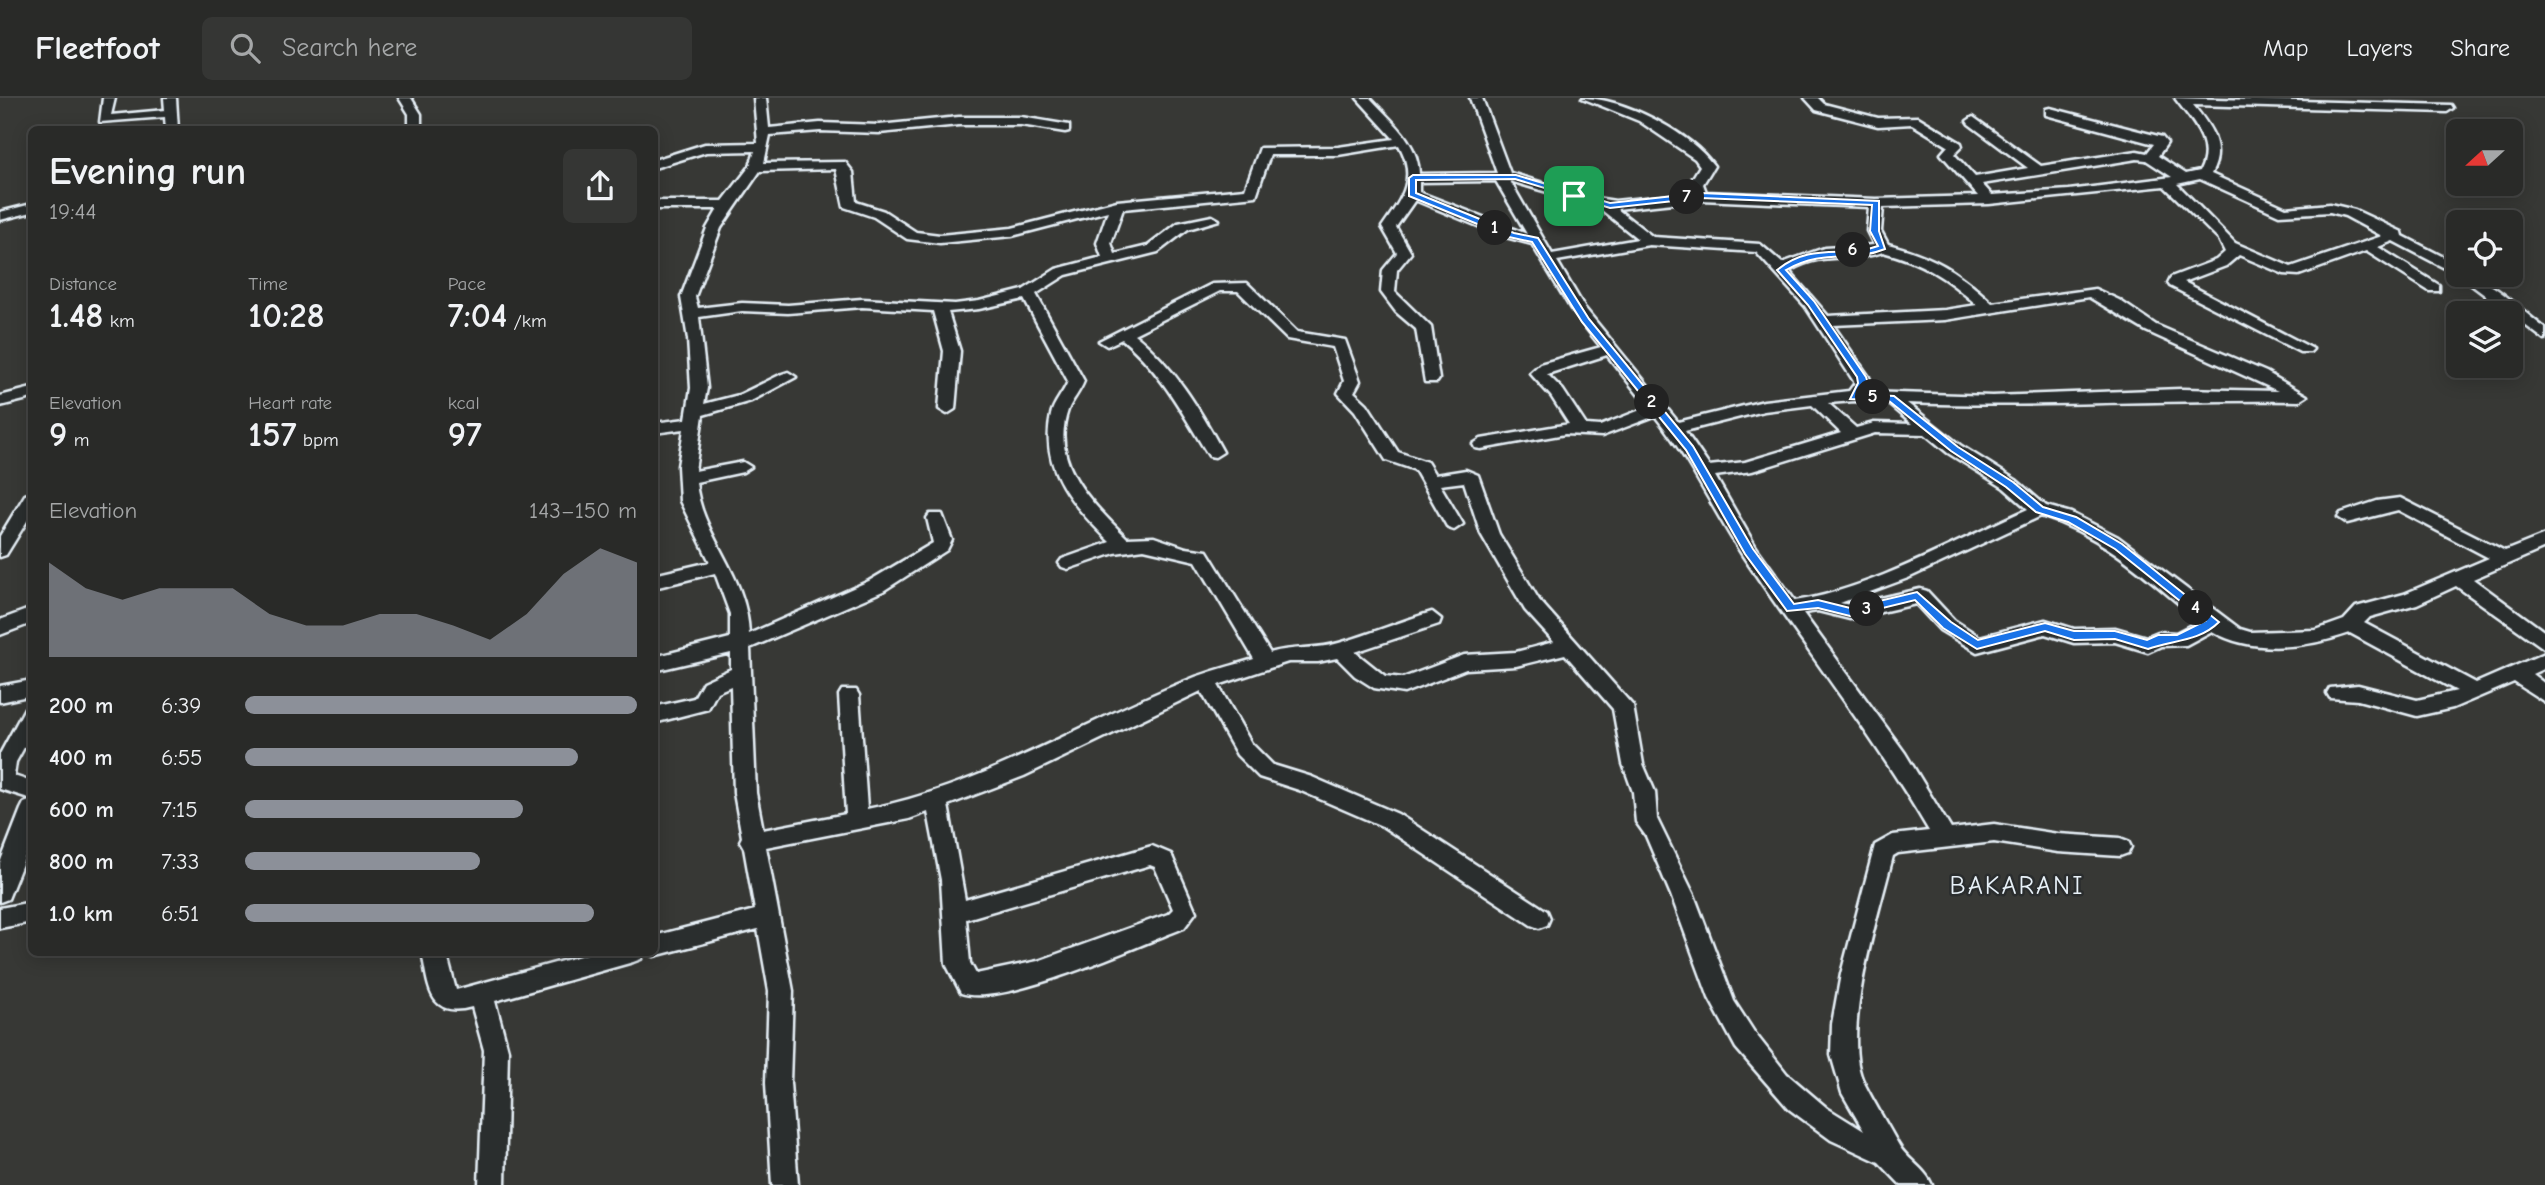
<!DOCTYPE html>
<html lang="en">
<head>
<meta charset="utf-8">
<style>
  body { margin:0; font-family:"Comic Neue",sans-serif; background:#353634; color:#f1f3f6; height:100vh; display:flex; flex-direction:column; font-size:26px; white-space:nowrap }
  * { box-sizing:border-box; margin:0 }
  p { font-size:23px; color:#a5a7a8 }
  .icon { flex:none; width:38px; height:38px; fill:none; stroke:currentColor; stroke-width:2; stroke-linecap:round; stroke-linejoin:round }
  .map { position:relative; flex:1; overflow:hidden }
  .sheet { position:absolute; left:28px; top:28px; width:630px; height:830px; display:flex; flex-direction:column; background:#292a28; border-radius:10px; box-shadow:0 4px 18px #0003,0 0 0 2px #454645 }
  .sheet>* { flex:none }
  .needle { width:46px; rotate:249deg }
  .fabs { position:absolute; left:2446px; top:21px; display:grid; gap:14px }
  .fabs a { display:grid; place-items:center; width:77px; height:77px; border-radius:10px; background:#292a28; box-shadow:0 4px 18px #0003,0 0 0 2px #454645; font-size:35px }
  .pin { position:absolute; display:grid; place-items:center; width:60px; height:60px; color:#fff; margin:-30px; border-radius:14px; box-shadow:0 4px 10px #0006 }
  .km { position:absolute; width:35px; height:35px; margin:-18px; border-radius:50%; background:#222; color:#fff; font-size:19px; line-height:35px; text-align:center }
  .round { display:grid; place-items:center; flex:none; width:74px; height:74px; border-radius:10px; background:#353634 }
  .head { display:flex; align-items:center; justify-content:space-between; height:119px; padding:0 21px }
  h1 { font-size:38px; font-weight:700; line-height:52px }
  .metrics { display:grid; grid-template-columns:repeat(3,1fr); gap:10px; height:119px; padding:7px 21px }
  .metrics div { display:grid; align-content:center }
  .metrics b { font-size:35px; font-weight:700 }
  .metrics small { font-size:19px; font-weight:400 }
  .metrics p { font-size:19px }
  .chart { height:196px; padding:14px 21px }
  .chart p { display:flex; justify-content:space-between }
  .chart svg { width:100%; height:126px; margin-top:7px; fill:#8c9099; opacity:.7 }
  ul { padding:0 21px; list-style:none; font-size:23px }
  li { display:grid; grid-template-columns:112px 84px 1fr; align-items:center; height:52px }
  li i { height:18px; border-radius:9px; background:#8c9099 }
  header { display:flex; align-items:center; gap:42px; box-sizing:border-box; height:98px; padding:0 35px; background:#292a28; border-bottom:2px solid #454645 }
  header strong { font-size:33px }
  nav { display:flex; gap:38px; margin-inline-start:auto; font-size:24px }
  .search { width:490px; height:63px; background:#353634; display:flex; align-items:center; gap:18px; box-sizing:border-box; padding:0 24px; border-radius:10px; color:#a5a7a8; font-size:26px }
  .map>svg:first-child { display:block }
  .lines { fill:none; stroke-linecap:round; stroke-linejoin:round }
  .minor-casing { stroke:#e8f1f8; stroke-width:5 }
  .minor { fill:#2a2d2e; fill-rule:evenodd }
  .route { fill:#1a73e8; stroke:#fff; stroke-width:2; fill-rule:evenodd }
  .labels { text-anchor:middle; stroke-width:5; stroke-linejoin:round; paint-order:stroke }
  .neighbourhood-label { font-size:26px; letter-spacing:2px; fill:#e8f1f8; stroke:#2a2d2e }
</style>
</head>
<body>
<header>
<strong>Fleetfoot</strong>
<div class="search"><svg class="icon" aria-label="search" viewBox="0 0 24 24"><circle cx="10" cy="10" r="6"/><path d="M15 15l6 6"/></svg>Search here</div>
<nav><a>Map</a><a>Layers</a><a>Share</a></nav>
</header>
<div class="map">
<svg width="2545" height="1087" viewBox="0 0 2545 1087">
  <rect width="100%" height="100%" fill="#373835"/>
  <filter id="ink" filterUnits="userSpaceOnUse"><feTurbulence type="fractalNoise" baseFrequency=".0143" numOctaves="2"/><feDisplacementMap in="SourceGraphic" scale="14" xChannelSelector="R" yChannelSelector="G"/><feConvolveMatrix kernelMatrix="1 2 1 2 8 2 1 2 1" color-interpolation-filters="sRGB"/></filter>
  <g filter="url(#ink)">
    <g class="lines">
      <defs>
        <g id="minor">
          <path d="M 103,0 L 115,0 L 111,17 L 165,12 L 164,0 L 176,0 L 178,32 L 166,32 L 165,19 L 100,24 Z"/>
          <path d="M 399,0 L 411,0 L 421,16 L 421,32 L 409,32 L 409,16 Z"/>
          <path d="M 754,0 L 766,0 L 769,30 L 820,25 L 879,27 L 959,19 L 1021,19 L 1069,27 L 1069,33 L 1065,34 L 1021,27 L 959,27 L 879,35 L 820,33 L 770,37 L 764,65 L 845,64 L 853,74 L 856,104 L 884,113 L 916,134 L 940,137 L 1012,130 L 1117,103 L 1245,91 L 1260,50 L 1338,49 L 1394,41 L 1357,0 L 1370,0 C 1391,23 1418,43 1419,76 L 1497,75 L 1470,0 L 1482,0 L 1510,75 L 1590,99 L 1615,103 L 1693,95 L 1689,86 L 1700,68 L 1695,61 L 1639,23 L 1582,0 C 1623,0 1690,34 1714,68 L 1703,86 L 1706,94 L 1876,101 L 1978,98 L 1941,56 L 1948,48 L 1912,26 L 1878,28 L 1816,12 L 1805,0 L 1818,0 L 1824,6 L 1878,20 L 1918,19 L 1961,45 L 1962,48 L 1954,56 L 1975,79 L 2028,70 L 1969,26 L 1967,23 L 1973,19 L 2041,68 L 2137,53 L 2147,55 L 2154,46 L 2046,17 L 2046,11 L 2050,10 L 2162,39 L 2167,45 L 2158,58 L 2186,76 L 2200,73 C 2215,44 2191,22 2175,0 L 2451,7 L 2453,10 L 2447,14 L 2193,7 C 2211,29 2226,49 2211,76 L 2286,110 L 2330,106 L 2355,112 L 2402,134 L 2403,138 L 2459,167 L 2459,177 C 2491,177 2519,212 2545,230 L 2545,242 L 2458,177 L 2393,143 L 2378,149 L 2439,187 L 2439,193 L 2429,193 L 2366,153 L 2299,177 L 2284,176 L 2239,157 L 2226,168 L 2184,184 L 2313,251 L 2310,254 L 2300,254 L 2170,188 L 2168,185 L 2171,179 L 2216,162 L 2225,154 L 2219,142 L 2164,88 L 1989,106 L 1883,109 L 1881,133 L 1888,146 C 1936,159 1956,172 1992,205 L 2095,191 L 2119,202 L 2156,227 L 2266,274 L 2307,298 L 2299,303 C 2168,301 2038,310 1907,305 L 1960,347 L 2016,382 L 2046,408 L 2071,415 L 2118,439 L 2240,531 L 2250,534 L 2316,532 L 2344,522 L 2356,509 L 2404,496 L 2489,460 L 2398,412 L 2347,425 L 2338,419 L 2341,415 L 2377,403 L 2400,400 L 2505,453 L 2545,437 L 2545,450 L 2473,481 L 2545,534 L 2545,551 L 2456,488 L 2417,506 L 2370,519 L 2364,525 L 2476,585 L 2545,555 L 2545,570 L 2532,576 L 2545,586 L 2545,604 L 2514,584 L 2453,610 L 2417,618 L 2358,602 L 2330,600 L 2327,595 L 2330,590 L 2358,587 L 2417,602 L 2457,593 L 2350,535 C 2307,550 2253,557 2212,533 L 2186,547 L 2161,548 L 2148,554 L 2115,544 L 2074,545 L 2045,536 L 1977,554 L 1940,532 L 1916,506 L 1850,521 L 1818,513 L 1803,515 L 1905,655 L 1951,731 L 1994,726 L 2058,736 L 2120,740 L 2128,743 L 2131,749 L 2128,755 L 2120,758 L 2058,754 L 1994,744 L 1898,755 L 1893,758 C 1880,811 1839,937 1864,985 C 1874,1005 1887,1026 1898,1046 C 1907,1062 1925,1070 1932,1087 L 1901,1087 L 1879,1064 L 1831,1042 L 1789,1011 L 1736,950 L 1709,900 L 1671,797 L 1646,738 L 1636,724 L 1633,694 L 1623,666 L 1613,611 L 1565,556 L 1516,568 L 1466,571 L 1404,595 L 1374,590 L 1355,578 L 1337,560 L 1318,564 L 1288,564 L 1218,587 L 1251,645 L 1273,667 L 1312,679 L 1398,716 L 1547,813 L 1550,820 L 1547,827 L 1539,830 L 1531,827 L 1382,728 L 1299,692 L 1259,679 L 1237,657 L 1201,593 L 1024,678 L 948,707 L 965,802 L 1152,748 L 1171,756 L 1196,814 L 1184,830 C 1139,847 1002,910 961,895 L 946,866 L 941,782 L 928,714 L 909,721 L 766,749 L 793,893 L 790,985 L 798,1087 L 772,1087 L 766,985 L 769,893 L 758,831 L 654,858 L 645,854 L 654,854 L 654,838 L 755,812 L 744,750 L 740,743 L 742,739 L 734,695 L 731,588 L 717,594 L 708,611 L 654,625 L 654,609 L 694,600 L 703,584 L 731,571 L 731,555 L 654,573 L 654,559 L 730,540 L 730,516 L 715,475 L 654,490 L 654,477 L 710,464 L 680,403 L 678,368 L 684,331 L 654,335 L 654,325 L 686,321 L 691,290 L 688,241 L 681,199 L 707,130 L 718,111 L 654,111 L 654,103 L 723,103 L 750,68 L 755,53 L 706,54 L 654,70 L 654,62 L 705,46 L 758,45 ZM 1399,47 C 1418,81 1401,102 1382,129 L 1397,155 L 1383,172 L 1381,194 L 1396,214 L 1416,231 L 1425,284 L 1437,284 L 1439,281 L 1431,229 L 1395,194 L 1397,172 L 1411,155 L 1396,129 L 1415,102 L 1502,138 L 1532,146 L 1571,211 L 1601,249 L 1540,266 L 1530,275 L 1551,298 L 1569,326 L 1481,341 L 1473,346 L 1475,350 L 1481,351 L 1565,336 L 1602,338 L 1655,318 C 1691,362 1712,411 1743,458 C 1805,551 1873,637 1929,733 L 1893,737 L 1875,747 L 1841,876 L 1832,926 L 1831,957 L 1842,995 L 1864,1033 L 1827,1010 L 1787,976 L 1754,934 L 1734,903 L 1694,797 L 1657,721 L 1655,694 L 1643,666 L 1633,608 L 1539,502 L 1499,436 L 1478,377 L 1466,372 L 1435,377 L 1427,364 L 1398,354 L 1367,306 L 1354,294 L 1360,283 L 1345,242 L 1297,234 L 1247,185 L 1212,186 L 1099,243 L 1107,248 L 1122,241 C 1162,274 1182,315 1209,358 L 1215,359 L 1223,354 C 1199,310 1174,268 1134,236 L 1220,193 L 1238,193 L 1287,241 L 1333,249 L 1344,283 L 1338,295 L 1355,313 L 1386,362 L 1415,372 L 1448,430 L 1454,432 L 1463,426 L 1440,387 L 1464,384 L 1481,436 L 1525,512 L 1554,544 L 1516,554 L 1464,557 L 1403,580 L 1385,578 L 1355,554 L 1439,526 L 1441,521 L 1432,514 C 1401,523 1371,536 1339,545 C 1316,552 1293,548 1270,555 L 1207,453 L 1186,450 L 1154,439 L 1127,440 C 1093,406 1049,366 1068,312 C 1072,302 1080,294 1084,283 L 1036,196 L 1066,177 L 1158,154 L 1188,131 L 1219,122 L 1212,118 L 1178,125 L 1148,148 L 1115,156 L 1111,145 L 1123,111 L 1256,98 L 1270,57 L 1338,57 ZM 2137,61 L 2146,62 L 2172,79 L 2069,92 L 1992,97 L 1982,86 ZM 836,71 L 844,109 L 874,119 L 907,141 L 940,145 L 1012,138 L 1108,113 L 1097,145 L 1102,159 L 1056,171 L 1023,192 L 979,203 L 955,206 L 862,201 L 788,207 L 742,205 L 698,210 L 695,199 L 721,130 L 760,73 ZM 2200,81 L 2279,117 L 2330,114 L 2345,118 L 2382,138 L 2291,169 L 2235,145 L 2177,86 ZM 1496,83 L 1527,136 L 1419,94 L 1419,84 ZM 1510,83 L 1598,109 L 1638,141 L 1552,156 ZM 1701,102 L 1869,109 L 1867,133 L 1874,147 L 1824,150 L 1782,165 L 1760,146 L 1653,139 L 1617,111 ZM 1649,147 L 1756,154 L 1805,208 L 1855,285 L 1849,293 L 1764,303 L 1678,324 L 1584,209 L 1557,163 ZM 1883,154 C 1922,164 1947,180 1977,207 L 1945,212 L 1828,218 L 1789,173 C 1827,151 1849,166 1883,154 ZM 2089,199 L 2146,233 L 2278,293 L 2181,291 L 1992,298 L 1865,294 L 1871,285 L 1869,279 L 1833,227 L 1945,222 ZM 1024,201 L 1068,283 C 1064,295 1053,305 1051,317 C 1039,372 1074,408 1110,444 L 1062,461 L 1059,465 L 1062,469 L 1068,471 L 1115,455 L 1144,451 L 1196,463 L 1254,561 C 1232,568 1209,573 1188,582 C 1080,625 982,689 867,711 L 859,597 L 856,592 L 842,592 L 839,597 L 846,716 L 763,732 L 756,695 L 750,550 L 883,493 L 947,452 L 952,442 L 942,416 L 930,416 L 927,420 L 933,445 L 869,483 L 749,536 C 747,475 701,439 696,384 L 743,374 L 751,369 L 743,364 L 695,373 L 703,317 L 751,303 L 796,279 L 788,274 L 782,276 L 739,297 L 704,306 L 707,290 L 699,219 L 742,213 L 788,215 L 862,209 L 933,213 L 944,253 L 939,311 L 947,316 L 955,311 L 960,253 L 948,214 L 979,211 ZM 1607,257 L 1648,309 L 1600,328 L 1586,327 L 1563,292 L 1547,276 ZM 1855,303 L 1886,304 L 1912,326 L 1874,325 L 1856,330 L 1828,305 ZM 1812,307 L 1841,335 L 1745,364 L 1709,368 L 1685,333 L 1764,313 ZM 1875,335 L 1925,336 L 1948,355 L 2004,390 L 2028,411 C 1958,442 1870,492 1795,503 L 1756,449 L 1715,378 L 1752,373 ZM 2041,418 C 2104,437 2150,482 2199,523 L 2176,535 L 2158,534 L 2146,539 L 2115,530 L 2074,531 L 2045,522 L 1980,539 L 1954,522 L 1927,493 L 1920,491 L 1850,507 L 1840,505 L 1908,480 ZM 1150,767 L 1155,769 L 1173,811 L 1168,816 L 1038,863 L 976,876 L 970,865 L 966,821 Z"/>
          <path d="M 32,106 L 32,114 L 0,122 L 0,114 Z"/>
          <path d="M 32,290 L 32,300 L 0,308 L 0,298 Z"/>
          <path d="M 32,395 L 32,415 L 6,457 L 0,459 L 0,438 L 25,397 Z"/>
          <path d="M 32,510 L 32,525 L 0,537 L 0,522 Z"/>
          <path d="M 32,582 L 32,597 L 0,604 L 0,588 Z"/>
          <path d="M 32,607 L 32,635 L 16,664 L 14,678 L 32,684 L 32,701 L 0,691 L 0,656 L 25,610 Z"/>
          <path d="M 32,702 L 32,741 L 8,801 L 0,804 L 0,765 L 21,711 L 24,705 Z"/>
          <path d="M 32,804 L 32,824 L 0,830 L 0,810 Z"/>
          <path d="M 422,854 L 446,854 L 456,892 L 595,854 L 645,854 L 641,861 L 633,864 L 495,903 L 508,952 L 505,1087 L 479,1087 L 484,952 L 472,909 C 428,921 429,888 422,854 Z"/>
        </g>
      </defs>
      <!-- minor casing -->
      <use href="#minor" class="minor-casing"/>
      <!-- minor -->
      <use href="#minor" class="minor"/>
    </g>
  </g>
  <!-- route -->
  <path class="route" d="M 1413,77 L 1516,77 L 1610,105 L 1701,95 L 1879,103 L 1879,133 L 1885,151 C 1851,165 1825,150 1786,172 L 1814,203 L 1866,279 L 1868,285 L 1860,296 L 1894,298 L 1958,349 L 2013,384 L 2043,409 L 2076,419 L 2122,446 L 2219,524 C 2199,544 2172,542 2148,551 L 2115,541 L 2074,542 L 2045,533 L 1977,551 L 1943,530 L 1915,502 L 1850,518 L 1818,510 L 1787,513 L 1745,456 L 1686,352 L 1582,224 L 1532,144 L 1509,139 L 1409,98 L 1409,80 ZM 1515,81 L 1610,110 L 1701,100 L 1872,107 L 1870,133 L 1878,148 C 1844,161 1812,143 1777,172 L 1808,207 L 1857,279 L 1858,285 L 1850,301 L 1889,303 L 1951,353 L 2006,389 L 2036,414 L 2068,424 L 2115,451 L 2205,523 L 2177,537 L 2158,537 L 2147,542 L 2115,533 L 2074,533 L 2045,525 L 1978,542 L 1951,524 L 1917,494 L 1850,510 L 1818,502 L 1794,506 L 1753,451 L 1693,348 L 1589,221 L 1538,140 L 1514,135 L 1416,95 L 1416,82 Z"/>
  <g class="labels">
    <!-- neighbourhood labels -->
    <g class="neighbourhood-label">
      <text x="2017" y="796">BAKARANI</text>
    </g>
  </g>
</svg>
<div class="fabs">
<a><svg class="needle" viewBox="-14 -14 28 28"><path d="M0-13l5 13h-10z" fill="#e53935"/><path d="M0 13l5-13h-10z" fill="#a5a7a8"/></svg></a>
<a><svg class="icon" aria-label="locate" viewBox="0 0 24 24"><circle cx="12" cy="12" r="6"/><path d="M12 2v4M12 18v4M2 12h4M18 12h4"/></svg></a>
<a><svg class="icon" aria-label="layers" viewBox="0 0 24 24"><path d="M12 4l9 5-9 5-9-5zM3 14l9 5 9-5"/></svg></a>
</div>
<div class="pin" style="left:1574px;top:98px;background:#1e9e55"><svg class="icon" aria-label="arrive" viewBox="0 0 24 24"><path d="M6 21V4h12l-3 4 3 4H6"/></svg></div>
<b class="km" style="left:1495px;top:130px">1</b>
<b class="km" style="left:1652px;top:304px">2</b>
<b class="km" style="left:1867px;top:511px">3</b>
<b class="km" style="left:2196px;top:510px">4</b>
<b class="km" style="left:1873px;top:299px">5</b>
<b class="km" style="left:1853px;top:152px">6</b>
<b class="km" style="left:1687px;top:99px">7</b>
<section class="sheet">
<div class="head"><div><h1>Evening run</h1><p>19:44</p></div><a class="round"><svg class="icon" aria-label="share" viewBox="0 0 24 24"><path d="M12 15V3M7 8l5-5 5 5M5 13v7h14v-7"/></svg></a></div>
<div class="metrics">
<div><p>Distance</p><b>1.48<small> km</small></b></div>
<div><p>Time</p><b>10:28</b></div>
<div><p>Pace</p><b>7:04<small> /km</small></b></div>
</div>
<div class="metrics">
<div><p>Elevation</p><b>9<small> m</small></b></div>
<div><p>Heart rate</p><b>157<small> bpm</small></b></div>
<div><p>kcal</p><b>97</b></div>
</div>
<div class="chart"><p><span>Elevation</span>143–150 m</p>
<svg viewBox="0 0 160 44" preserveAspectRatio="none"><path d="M0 44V11L10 20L20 24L30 20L40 20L50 20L60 29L70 33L80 33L90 29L100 29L110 33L120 38L130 29L140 15L150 6L160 11V44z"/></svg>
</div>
<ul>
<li><b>200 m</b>6:39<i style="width:100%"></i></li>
<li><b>400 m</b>6:55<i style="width:85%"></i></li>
<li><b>600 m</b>7:15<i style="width:71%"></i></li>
<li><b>800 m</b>7:33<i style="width:60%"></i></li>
<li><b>1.0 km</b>6:51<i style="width:89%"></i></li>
</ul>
</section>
</div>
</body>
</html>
